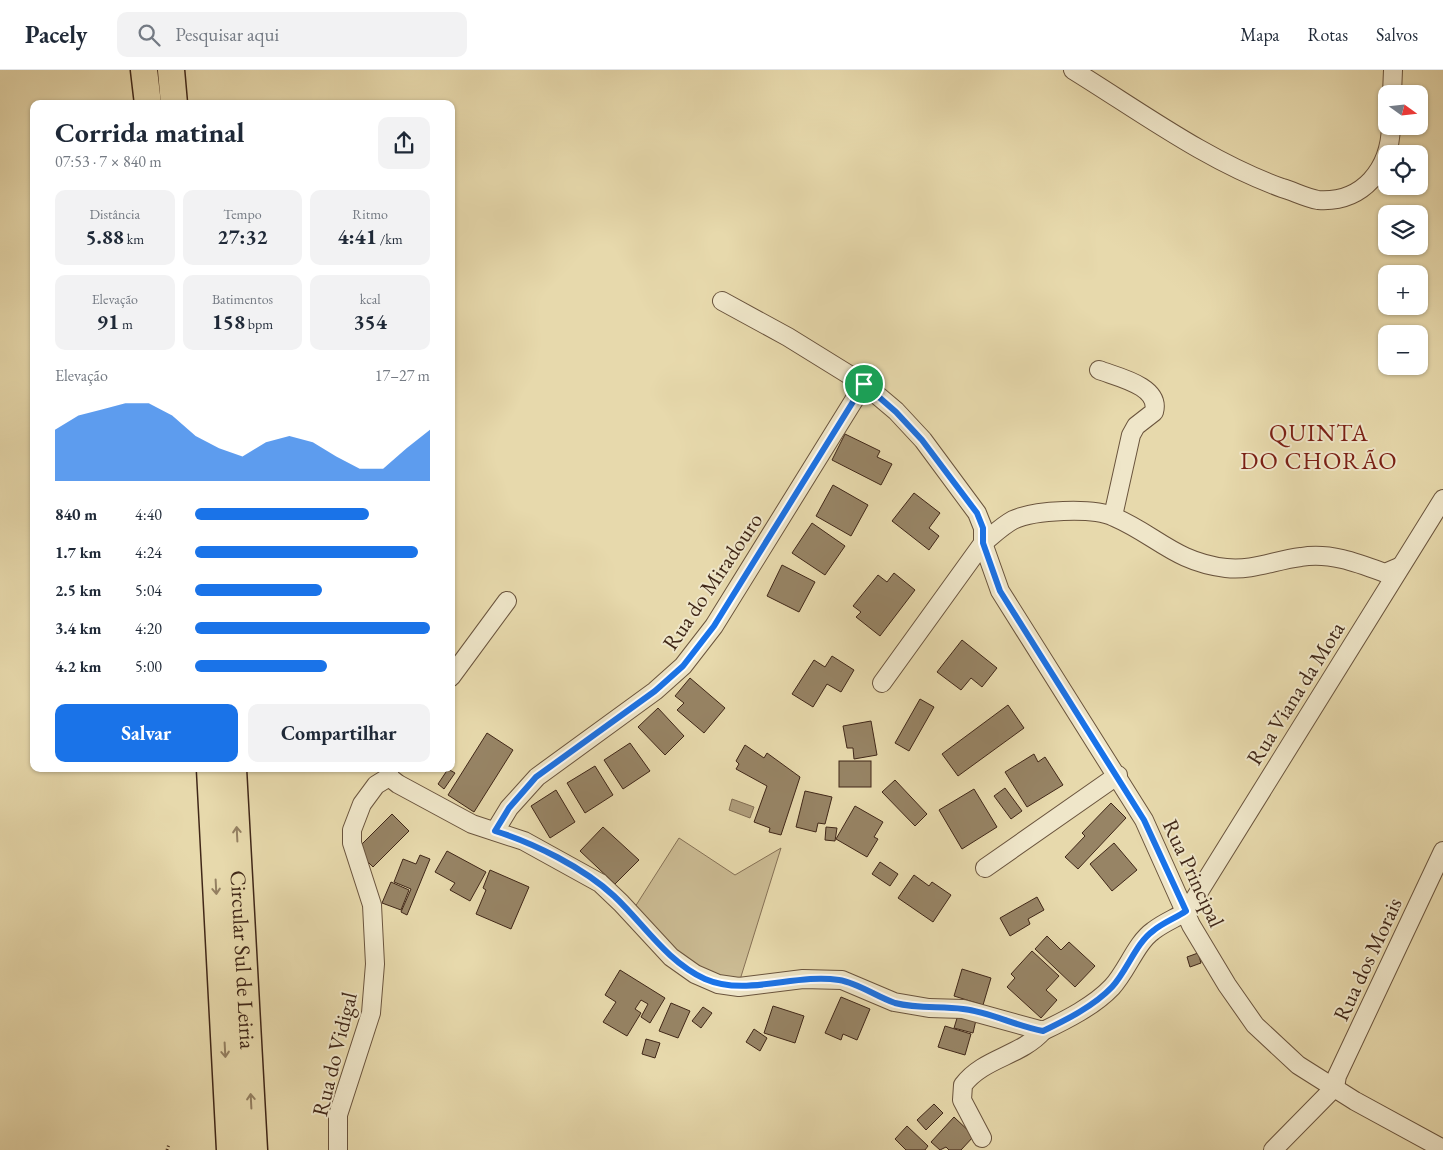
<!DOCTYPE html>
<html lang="pt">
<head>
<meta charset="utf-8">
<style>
  body { margin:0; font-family:"EB Garamond",serif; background:#f2f2f3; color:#1f2937; height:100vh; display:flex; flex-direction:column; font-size:19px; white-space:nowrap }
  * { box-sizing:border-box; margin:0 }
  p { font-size:16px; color:#747a83 }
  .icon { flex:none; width:28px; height:28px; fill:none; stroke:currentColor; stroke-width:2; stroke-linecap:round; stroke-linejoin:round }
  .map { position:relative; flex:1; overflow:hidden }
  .details { position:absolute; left:30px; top:30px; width:425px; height:672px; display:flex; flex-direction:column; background:#fff; border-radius:10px; box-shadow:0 1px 4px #0004 }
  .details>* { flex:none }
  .needle { width:32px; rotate:105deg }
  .buttons { position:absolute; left:1378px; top:15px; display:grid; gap:10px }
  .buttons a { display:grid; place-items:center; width:50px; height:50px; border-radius:10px; background:#fff; box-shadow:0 1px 4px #0004; font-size:25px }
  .pin { position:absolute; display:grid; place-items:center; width:42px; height:42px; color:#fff; margin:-21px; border:2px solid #fff; border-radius:50%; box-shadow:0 1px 5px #0007 }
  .round { display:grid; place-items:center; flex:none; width:52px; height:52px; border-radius:10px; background:#f2f2f3 }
  .headline { display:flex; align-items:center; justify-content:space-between; height:85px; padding:0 25px }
  h1 { font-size:28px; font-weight:700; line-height:38px }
  .figures { display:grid; grid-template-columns:repeat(3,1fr); gap:8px; height:85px; padding:5px 25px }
  .figures div { display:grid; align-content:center; border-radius:10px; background:#f2f2f3; text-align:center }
  .figures b { font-size:21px; font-weight:700 }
  .figures small { font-size:14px; font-weight:400 }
  .figures p { font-size:14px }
  .chart { height:140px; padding:10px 25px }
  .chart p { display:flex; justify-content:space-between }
  .chart svg { width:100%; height:90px; margin-top:5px; fill:#1a73e8; opacity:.7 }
  .button { display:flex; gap:10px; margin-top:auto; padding:10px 25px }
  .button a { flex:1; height:58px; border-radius:10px; background:#1a73e8; color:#fff; font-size:20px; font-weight:700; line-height:58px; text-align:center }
  .button a+a { background:#f2f2f3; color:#1f2937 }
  ul { padding:0 25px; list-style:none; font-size:16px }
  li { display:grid; grid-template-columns:80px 60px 1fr; align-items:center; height:38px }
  li i { height:12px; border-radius:6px; background:#1a73e8 }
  header { display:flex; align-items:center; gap:30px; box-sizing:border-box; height:70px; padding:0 25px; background:#fff; border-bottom:1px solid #e0e1e3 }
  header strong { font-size:24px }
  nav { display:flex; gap:28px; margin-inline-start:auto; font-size:18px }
  .search { width:350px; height:45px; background:#f2f2f3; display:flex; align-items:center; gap:12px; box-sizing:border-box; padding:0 18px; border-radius:10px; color:#747a83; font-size:19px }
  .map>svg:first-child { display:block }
  .green { fill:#cbbb93; stroke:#867156 }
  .water { fill:#ae9c7a; stroke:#826d53 }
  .building { fill:#978465; stroke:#402718 }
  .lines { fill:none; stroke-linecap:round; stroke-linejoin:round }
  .minor-casing { stroke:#6a543d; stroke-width:20 }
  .highway-casing { stroke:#402718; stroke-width:29 }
  .path { stroke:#402718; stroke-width:3; stroke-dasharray:1 2.5; stroke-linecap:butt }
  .minor { stroke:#efe6c9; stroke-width:18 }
  .highway { stroke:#e7d9ac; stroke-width:26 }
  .oneway { stroke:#948062 }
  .route-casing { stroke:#fff; stroke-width:10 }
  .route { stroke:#1a73e8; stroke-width:6 }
  .labels { text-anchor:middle; stroke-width:4; stroke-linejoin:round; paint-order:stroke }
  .street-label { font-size:22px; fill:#402718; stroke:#efe6c9 }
  .neighbourhood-label { font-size:24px; letter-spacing:1px; fill:#7a1f14; stroke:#efe6c9 }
</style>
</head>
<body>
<header>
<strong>Pacely</strong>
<div class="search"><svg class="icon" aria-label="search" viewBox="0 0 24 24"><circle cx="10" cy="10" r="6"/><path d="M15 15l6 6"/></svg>Pesquisar aqui</div>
<nav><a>Mapa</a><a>Rotas</a><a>Salvos</a></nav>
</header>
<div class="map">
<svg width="1443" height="1080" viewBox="0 0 1443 1080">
  <rect width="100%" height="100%" fill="#e7d9ac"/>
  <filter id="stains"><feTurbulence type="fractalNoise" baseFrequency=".004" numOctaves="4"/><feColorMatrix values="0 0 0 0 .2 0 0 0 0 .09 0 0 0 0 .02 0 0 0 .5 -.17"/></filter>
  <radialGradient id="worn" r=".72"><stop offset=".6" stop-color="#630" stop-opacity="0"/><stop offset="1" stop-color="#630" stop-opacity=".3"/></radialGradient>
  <!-- green -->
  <path class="green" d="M 679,768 L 735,805 L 781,778 L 739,913 L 697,902 L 633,840 Z"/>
  <!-- water -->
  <path class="water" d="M 732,729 L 754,737 L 750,748 L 729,740 Z"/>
  <!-- building -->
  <g class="building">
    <path d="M 845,364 L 880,381 L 877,387 L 892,394 L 881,415 L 832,390 Z"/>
    <path d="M 833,415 L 868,435 L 851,466 L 816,446 Z"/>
    <path d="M 914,423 L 940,443 L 929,458 L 939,466 L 929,480 L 892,451 Z"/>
    <path d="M 812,453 L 845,476 L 825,505 L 792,483 Z"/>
    <path d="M 782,495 L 815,512 L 799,542 L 767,526 Z"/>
    <path d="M 894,503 L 915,520 L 880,566 L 856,547 L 861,542 L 853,536 L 878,505 L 887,512 Z"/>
    <path d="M 962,570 L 997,598 L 982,617 L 971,608 L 961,620 L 937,602 Z"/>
    <path d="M 832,586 L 854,600 L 841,622 L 827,614 L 813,637 L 792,624 L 814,590 L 825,597 Z"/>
    <path d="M 690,608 L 725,638 L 704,663 L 677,640 L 684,633 L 675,626 Z"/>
    <path d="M 920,629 L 934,637 L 909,681 L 895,673 Z"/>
    <path d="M 1008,635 L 1024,658 L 958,706 L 942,684 Z"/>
    <path d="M 658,638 L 684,666 L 665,685 L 638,657 Z"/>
    <path d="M 871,651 L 877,685 L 854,689 L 853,678 L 847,678 L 843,656 Z"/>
    <path d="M 487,663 L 513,680 L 474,742 L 448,725 Z"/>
    <path d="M 630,673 L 650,701 L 623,719 L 604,690 Z"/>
    <path d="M 745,675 L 764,688 L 767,683 L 800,707 L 781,765 L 769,762 L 770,758 L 754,752 L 767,716 L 736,699 L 739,694 L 736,691 Z"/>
    <path d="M 1034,684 L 1038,692 L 1045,687 L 1063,715 L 1027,737 L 1005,702 Z"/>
    <rect x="839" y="691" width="32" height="26"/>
    <path d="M 595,696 L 613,725 L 585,743 L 567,713 Z"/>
    <path d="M 448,699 L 455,703 L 444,719 L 438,714 Z"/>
    <path d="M 895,710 L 927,744 L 915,756 L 882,722 Z"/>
    <path d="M 1005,718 L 1022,741 L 1011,749 L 994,726 Z"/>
    <path d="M 974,719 L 997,757 L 962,779 L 939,740 Z"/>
    <path d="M 556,720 L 575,752 L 550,768 L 531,736 Z"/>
    <path d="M 805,721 L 832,727 L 825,754 L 818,753 L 816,762 L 796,757 Z"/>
    <path d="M 1111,733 L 1126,748 L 1078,799 L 1065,787 L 1085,766 L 1082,763 Z"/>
    <path d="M 855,736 L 883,752 L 874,767 L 878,769 L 867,787 L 836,769 Z"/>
    <path d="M 392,744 L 409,761 L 373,797 L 356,780 Z"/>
    <path d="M 603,757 L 639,790 L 615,814 L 580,781 Z"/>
    <path d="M 826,757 L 837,758 L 835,771 L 825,770 Z"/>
    <path d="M 1114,773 L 1137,800 L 1112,821 L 1090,794 Z"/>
    <path d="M 447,781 L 486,802 L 470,831 L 450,820 L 455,813 L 435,802 Z"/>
    <path d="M 420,785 L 430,789 L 407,845 L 401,842 L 411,819 L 394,812 L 403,789 L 416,794 Z"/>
    <path d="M 880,792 L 898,804 L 890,816 L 872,804 Z"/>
    <path d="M 490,800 L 529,817 L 511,859 L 476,844 L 486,820 L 483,818 Z"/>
    <path d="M 914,805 L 929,816 L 932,812 L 951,825 L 933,852 L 898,828 Z"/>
    <path d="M 391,812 L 409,820 L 401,840 L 382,833 Z"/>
    <path d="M 1037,827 L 1044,840 L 1028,849 L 1030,854 L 1010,866 L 1000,848 Z"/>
    <path d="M 1047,866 L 1061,880 L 1069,872 L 1095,896 L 1075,917 L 1035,879 Z"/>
    <path d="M 1032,881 L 1059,906 L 1046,920 L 1057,930 L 1041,948 L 1007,917 L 1015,908 L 1011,904 Z"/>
    <path d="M 1198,883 L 1201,893 L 1190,897 L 1187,887 Z"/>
    <path d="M 962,899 L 991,908 L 983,935 L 954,926 Z"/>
    <path d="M 620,900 L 665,928 L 650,953 L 641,947 L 648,934 L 641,930 L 635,939 L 641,943 L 627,966 L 603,952 L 616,932 L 605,925 Z"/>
    <path d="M 841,927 L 870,939 L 857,970 L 843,964 L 841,970 L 825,963 Z"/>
    <path d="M 671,933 L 690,941 L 678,968 L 659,961 Z"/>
    <path d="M 773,936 L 804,946 L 795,973 L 764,963 Z"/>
    <path d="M 703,937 L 712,943 L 701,958 L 692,951 Z"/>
    <path d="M 958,945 L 976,950 L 973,963 L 954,958 Z"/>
    <path d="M 945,956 L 971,964 L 965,985 L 938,977 Z"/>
    <path d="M 754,959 L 767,968 L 760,981 L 746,972 Z"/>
    <path d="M 646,969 L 660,973 L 655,988 L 642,984 Z"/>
    <path d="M 934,1034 L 943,1043 L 926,1060 L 917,1050 Z"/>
    <path d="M 954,1047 L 974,1066 L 961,1080 L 949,1080 L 946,1077 L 940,1080 L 931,1072 Z"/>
    <path d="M 907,1056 L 928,1076 L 925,1080 L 906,1080 L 895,1069 Z"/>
  </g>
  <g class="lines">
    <defs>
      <g id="minor">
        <path d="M 1073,0 C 1141,42 1207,91 1282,118 C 1293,121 1306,128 1318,130 C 1363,133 1390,99 1391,56"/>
        <path d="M 1392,24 L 1393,0"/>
        <path d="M 722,231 L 788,267 L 864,314 L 896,341 L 923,370 L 977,443 L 983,458 L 983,473 L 1000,521 L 1144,750 L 1191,855 L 1227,915 L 1255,955 L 1298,995 L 1355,1031 L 1443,1079"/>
        <path d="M 1099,300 C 1117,307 1161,316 1154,342 L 1136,356 L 1131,365 L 1113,446"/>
        <path d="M 451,607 L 507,531"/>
        <path d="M 882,613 L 983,473 C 993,465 1002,456 1013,450 C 1034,440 1093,437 1114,447 C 1156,465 1175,492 1226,498 C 1253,501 1275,490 1301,487 C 1330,482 1358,493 1385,503 L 1399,497"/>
        <path d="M 389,699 L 389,707 L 398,714 L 472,754 L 524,771 L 600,813 L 621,833 L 671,887 L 695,904 L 718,914 L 739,917 L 803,909 L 842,910 L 894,932 L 929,938 L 963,939 L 1043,961 C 1066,950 1094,936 1112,917 C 1127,901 1136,873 1153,861 C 1163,853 1176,848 1187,841 L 1443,429"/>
        <path d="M 495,761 L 509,738 L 537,707 L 655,621 L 683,596 L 714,556 L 864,314"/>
        <path d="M 985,798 L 1118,705"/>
        <path d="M 1335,1017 L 1337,1006 L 1443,781"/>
        <path d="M 982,1068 L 962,1030 L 963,1015 C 983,988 1021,986 1043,961"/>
        <path d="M 338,1080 L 338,1045 L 371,943 L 375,894 L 372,835 L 352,773 L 352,760 L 362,734 L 376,715 L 389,707"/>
        <path d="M 1273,1080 L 1335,1017"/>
      </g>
      <g id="highway">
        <path d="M 144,0 L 148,34"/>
        <path d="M 171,0 L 174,34"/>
        <path d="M 210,699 L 230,1080"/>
        <path id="s1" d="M 233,699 L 254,1080"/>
      </g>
    </defs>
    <!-- minor casing -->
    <use href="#minor" class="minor-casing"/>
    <!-- highway casing -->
    <use href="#highway" class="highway-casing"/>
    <!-- path -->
    <path class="path" d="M 167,1080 L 169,1074"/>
    <!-- minor -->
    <use href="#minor" class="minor"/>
    <!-- highway -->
    <use href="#highway" class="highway"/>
  </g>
  <!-- one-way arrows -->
  <defs><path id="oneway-shaft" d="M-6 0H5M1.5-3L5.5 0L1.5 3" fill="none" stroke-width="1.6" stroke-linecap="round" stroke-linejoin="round" transform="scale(1.25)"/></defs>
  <g class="oneway">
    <use href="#oneway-shaft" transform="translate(237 764) rotate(-93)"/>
    <use href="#oneway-shaft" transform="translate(216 817) rotate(87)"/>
    <use href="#oneway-shaft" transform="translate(225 980) rotate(87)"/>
    <use href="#oneway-shaft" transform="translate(251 1031) rotate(-93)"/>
  </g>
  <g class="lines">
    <defs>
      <path id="route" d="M 864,314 L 896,342 L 922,370 L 977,443 L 983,458 L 983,473 L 1000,521 L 1144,750 L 1186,841 C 1176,848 1162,853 1153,861 C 1136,873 1127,901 1112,917 C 1094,936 1066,950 1043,961 C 1016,956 990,942 963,939 C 940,936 918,939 895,933 C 877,927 858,913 839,910 C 795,903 746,927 705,909 C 666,891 644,854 614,826 C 584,798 534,773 495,761 L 509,738 L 536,707 L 655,621 L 683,596 L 714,556 Z"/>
    </defs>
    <!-- route casing -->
    <use href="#route" class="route-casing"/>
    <!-- route -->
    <use href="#route" class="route"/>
  </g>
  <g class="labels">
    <!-- street labels -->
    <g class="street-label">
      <text transform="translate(712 511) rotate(-56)" y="8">Rua do Miradouro</text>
      <text transform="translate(1295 623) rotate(-58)" y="8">Rua Viana da Mota</text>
      <text transform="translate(1194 803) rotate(65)" y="8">Rua Principal</text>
      <text dy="8" stroke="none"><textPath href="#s1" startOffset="191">Circular Sul de Leiria</textPath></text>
      <text transform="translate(1367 889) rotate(-65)" y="8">Rua dos Morais</text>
      <text transform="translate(334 984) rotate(-76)" y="8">Rua do Vidigal</text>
    </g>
    <!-- neighbourhood labels -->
    <g class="neighbourhood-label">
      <text x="1319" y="371">QUINTA<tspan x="1319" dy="28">DO CHORÃO</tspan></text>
    </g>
  </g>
  <rect width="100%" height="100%" filter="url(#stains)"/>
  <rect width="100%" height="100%" fill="url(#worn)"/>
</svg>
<div class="buttons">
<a><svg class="needle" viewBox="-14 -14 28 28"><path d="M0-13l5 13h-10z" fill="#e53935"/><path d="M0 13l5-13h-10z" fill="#747a83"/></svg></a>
<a><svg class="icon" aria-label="locate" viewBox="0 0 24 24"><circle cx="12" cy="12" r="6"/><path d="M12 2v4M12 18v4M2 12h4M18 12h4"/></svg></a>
<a><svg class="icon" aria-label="layers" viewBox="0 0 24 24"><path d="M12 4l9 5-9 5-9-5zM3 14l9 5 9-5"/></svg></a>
<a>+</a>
<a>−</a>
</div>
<div class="pin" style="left:864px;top:314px;background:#1e9e55"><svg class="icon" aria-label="arrive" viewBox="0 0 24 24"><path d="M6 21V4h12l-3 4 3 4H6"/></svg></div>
<section class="details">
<div class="headline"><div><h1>Corrida matinal</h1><p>07:53 · 7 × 840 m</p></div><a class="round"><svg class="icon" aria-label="share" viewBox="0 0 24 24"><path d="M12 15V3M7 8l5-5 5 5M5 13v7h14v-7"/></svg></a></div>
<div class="figures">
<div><p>Distância</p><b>5.88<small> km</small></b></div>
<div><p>Tempo</p><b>27:32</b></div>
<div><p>Ritmo</p><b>4:41<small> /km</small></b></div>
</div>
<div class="figures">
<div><p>Elevação</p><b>91<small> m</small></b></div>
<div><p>Batimentos</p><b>158<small> bpm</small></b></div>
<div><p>kcal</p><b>354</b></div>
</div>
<div class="chart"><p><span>Elevação</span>17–27 m</p>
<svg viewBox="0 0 160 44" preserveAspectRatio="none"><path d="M0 44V19L10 12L20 9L30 6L40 6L50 12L60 22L70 28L80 32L90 25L100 22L110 25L120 32L130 38L140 38L150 28L160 19V44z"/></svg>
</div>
<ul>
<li><b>840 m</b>4:40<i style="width:74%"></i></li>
<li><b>1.7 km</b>4:24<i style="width:95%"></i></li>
<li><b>2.5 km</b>5:04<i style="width:54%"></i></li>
<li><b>3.4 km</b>4:20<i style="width:100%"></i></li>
<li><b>4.2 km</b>5:00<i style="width:56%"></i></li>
</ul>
<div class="button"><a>Salvar</a><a>Compartilhar</a></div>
</section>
</div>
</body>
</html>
